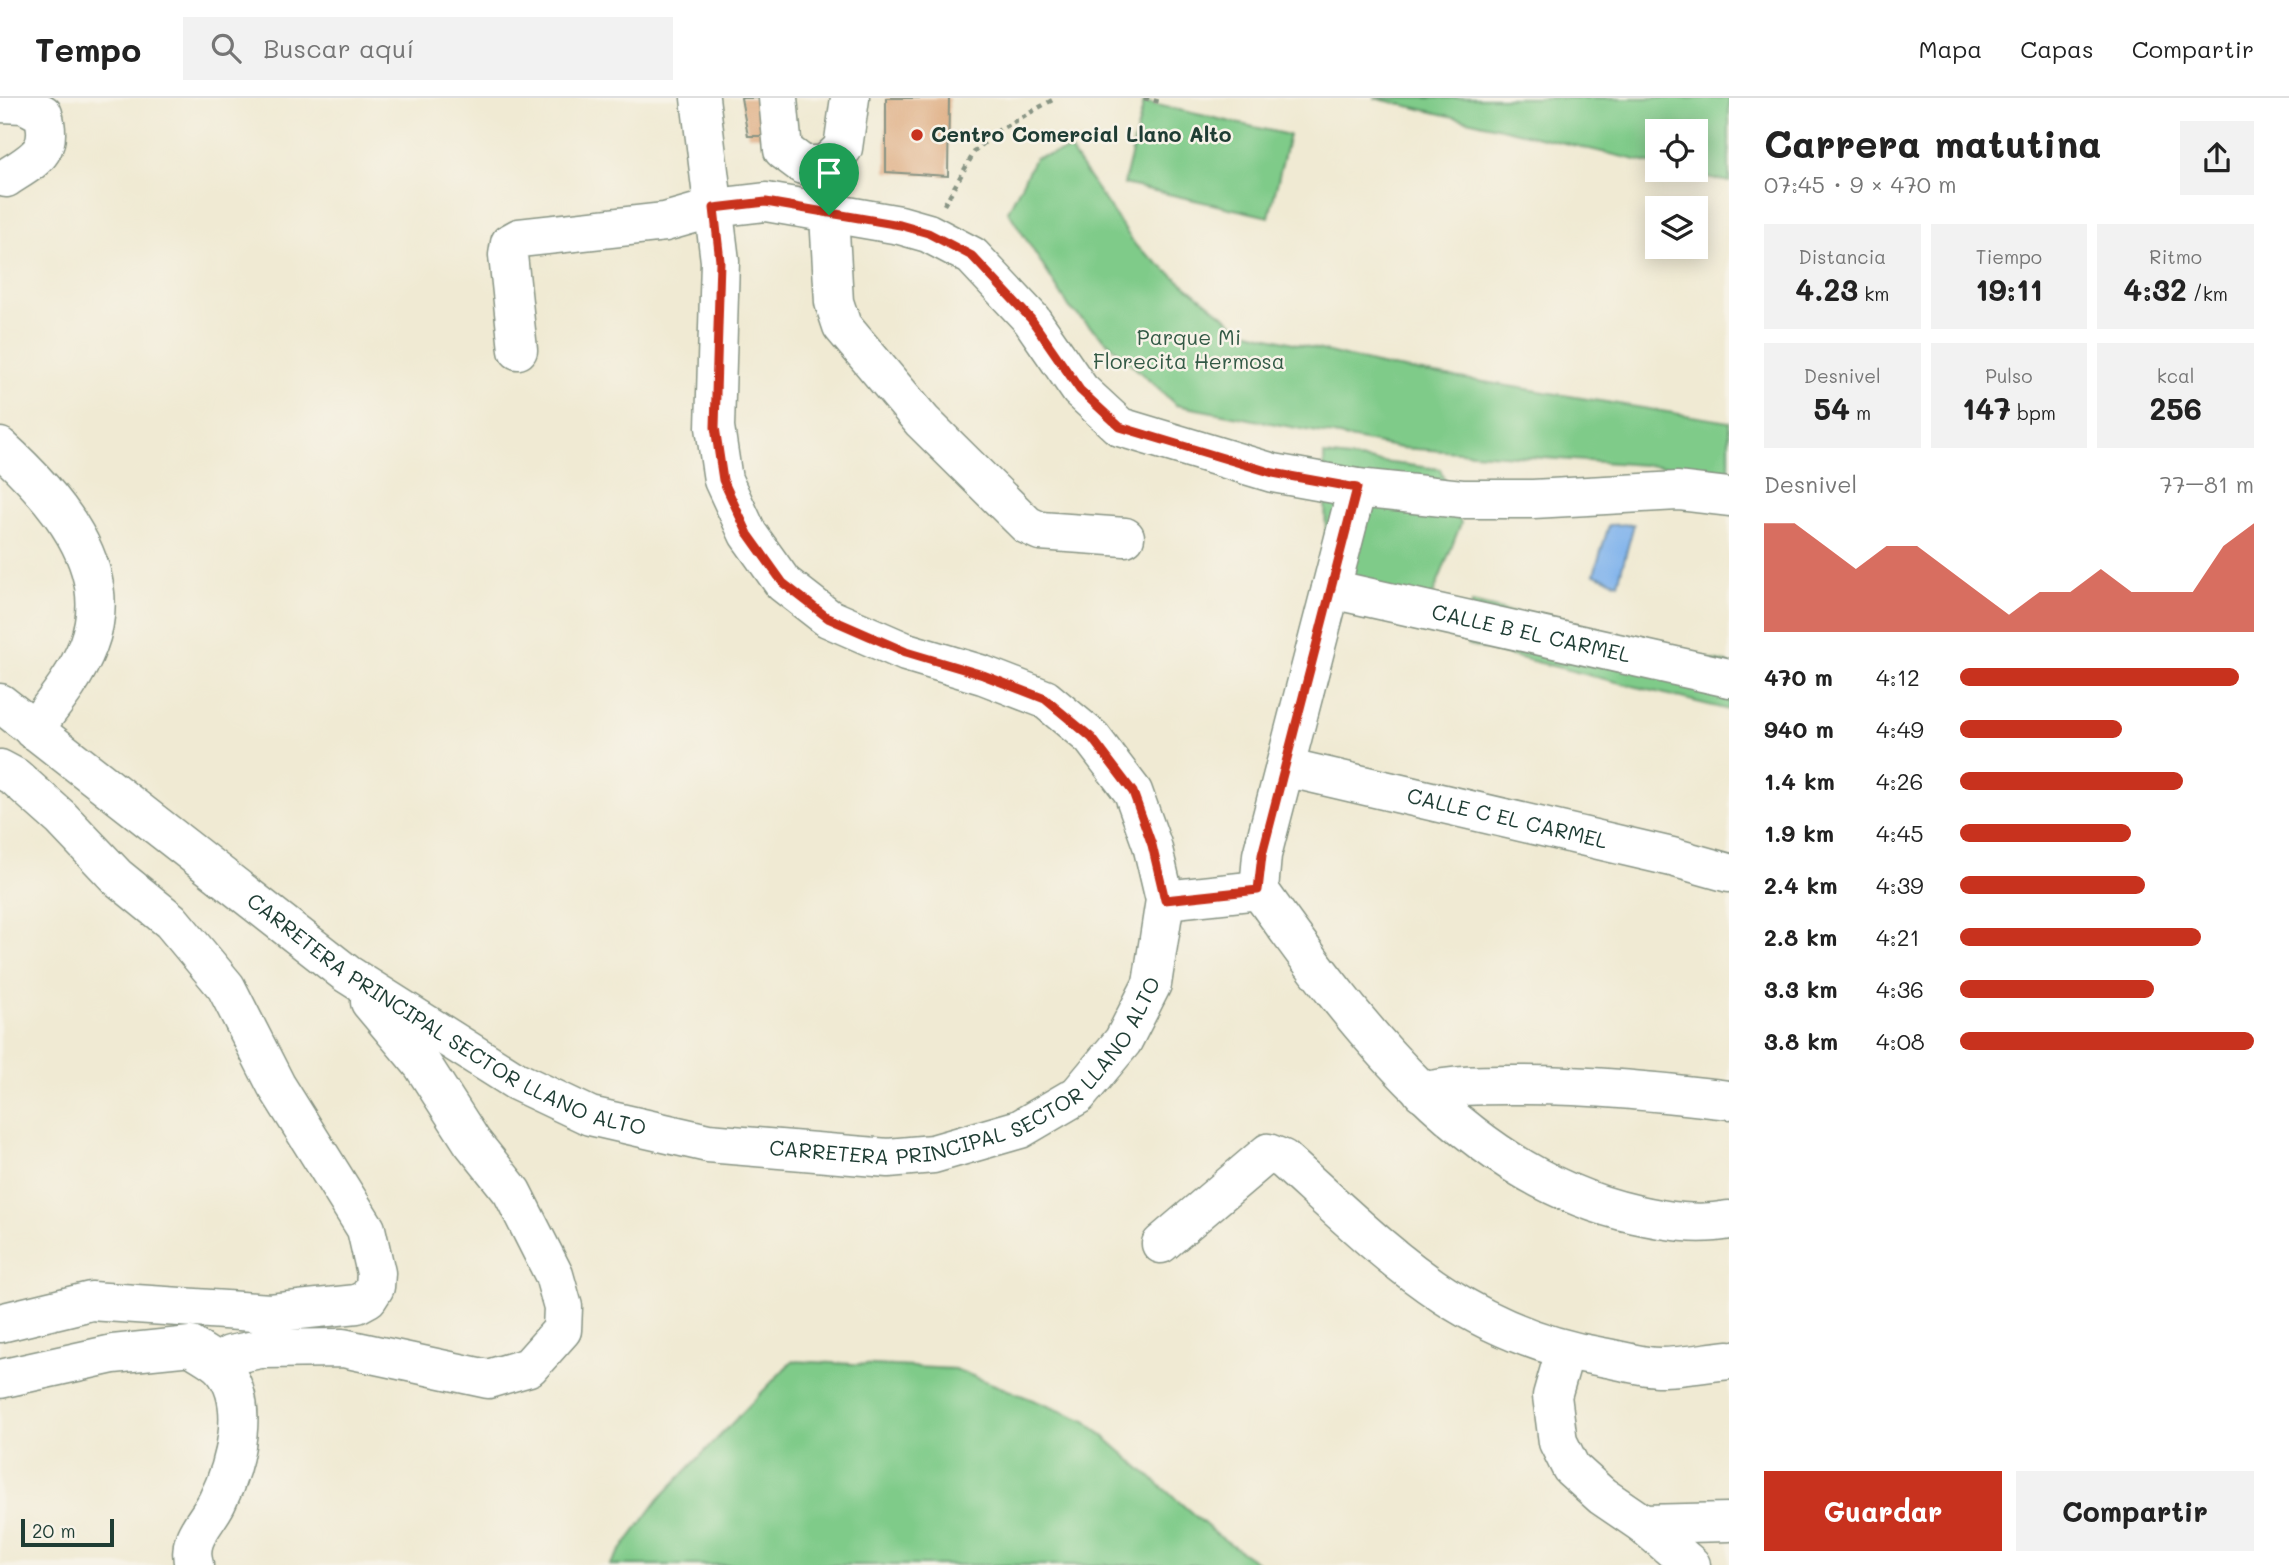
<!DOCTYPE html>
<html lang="es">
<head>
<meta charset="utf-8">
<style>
  body { margin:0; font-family:Mali,sans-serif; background:#f2f2f2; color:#222; height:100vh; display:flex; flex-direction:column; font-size:26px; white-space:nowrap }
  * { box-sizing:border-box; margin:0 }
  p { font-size:23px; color:#767676 }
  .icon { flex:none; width:38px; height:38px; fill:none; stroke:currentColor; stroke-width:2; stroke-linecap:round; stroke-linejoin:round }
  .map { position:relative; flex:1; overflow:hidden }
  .side { display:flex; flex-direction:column; background:#fff; width:560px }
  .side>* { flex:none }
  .buttons { position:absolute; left:1645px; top:21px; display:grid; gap:14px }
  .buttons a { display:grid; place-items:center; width:63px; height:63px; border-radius:0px; background:#fff; box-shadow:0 4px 18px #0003; font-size:35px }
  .scale { position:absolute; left:21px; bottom:18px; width:93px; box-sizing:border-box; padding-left:7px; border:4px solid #1f3d34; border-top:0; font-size:19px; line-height:24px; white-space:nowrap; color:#1f3d34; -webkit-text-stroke:5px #f7f3e8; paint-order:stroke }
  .pin { position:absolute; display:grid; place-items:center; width:60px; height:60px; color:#fff; margin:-72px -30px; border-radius:50% 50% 50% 0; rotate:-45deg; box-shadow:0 0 7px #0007 }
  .pin .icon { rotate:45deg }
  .round { display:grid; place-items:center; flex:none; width:74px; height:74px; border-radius:0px; background:#f2f2f2 }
  .overview { display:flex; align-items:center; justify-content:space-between; height:119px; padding:0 35px }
  h1 { font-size:38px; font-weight:700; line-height:52px }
  .metrics { display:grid; grid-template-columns:repeat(3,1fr); gap:10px; height:119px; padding:7px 35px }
  .metrics div { display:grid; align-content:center; border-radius:0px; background:#f2f2f2; text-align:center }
  .metrics b { font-size:30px; font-weight:700 }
  .metrics small { font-size:19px; font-weight:400 }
  .metrics p { font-size:19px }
  .chart { height:196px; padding:14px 35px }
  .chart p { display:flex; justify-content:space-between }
  .chart svg { width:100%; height:126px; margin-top:7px; fill:#c8321e; opacity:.7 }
  .button { display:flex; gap:14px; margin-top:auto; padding:14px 35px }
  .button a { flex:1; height:80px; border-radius:0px; background:#c8321e; color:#fff; font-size:28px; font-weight:700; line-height:80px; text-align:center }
  .button a+a { background:#f2f2f2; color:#222 }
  ul { padding:0 35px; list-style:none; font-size:23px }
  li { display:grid; grid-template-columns:112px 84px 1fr; align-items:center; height:52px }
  li i { height:18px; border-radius:9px; background:#c8321e }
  header { display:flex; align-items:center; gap:42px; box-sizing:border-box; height:98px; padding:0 35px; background:#fff; border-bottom:2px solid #e0e0e0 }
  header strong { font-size:33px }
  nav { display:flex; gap:38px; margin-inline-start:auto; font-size:24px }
  .search { width:490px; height:63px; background:#f2f2f2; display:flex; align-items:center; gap:18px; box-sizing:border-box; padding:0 24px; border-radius:0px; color:#767676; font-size:26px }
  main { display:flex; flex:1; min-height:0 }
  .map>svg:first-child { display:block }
  .green { fill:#7fcb89; stroke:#4f845e; stroke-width:2 }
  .water { fill:#7fb2ec; stroke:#4f7890; stroke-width:2 }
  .building { fill:#dca577 }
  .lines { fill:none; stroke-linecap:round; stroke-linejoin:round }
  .minor-casing { stroke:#889484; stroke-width:41 }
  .path { stroke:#889484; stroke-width:4.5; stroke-dasharray:5 5; stroke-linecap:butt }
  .minor { stroke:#fff; stroke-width:38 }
  .route-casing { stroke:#fff; stroke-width:14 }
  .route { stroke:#c8321e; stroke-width:9 }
  .poi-dot { fill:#c8321e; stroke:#f7f3e8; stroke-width:2.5 }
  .labels { text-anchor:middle; stroke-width:5; stroke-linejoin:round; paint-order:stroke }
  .poi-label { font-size:21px; font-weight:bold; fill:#1f3d34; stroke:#f7f3e8; text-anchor:start }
  .park-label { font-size:21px; fill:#325945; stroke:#f7f3e8 }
  .street-label { font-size:21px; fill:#1f3d34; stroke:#f7f3e8 }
</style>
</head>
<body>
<header>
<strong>Tempo</strong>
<div class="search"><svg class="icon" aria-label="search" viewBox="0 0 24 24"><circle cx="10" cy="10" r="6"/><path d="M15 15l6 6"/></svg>Buscar aquí</div>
<nav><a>Mapa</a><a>Capas</a><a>Compartir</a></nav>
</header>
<main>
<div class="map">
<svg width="1729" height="1467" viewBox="0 0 1729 1467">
  <rect width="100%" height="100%" fill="#f7f3e8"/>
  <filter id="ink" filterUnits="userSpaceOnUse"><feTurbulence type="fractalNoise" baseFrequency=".0143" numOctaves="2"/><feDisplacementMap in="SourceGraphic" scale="14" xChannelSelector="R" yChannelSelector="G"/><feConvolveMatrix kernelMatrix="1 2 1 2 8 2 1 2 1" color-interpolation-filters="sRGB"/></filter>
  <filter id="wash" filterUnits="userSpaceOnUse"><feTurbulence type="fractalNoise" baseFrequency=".00686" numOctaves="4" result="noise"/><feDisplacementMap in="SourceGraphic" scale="28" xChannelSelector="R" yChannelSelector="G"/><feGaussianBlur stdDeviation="1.57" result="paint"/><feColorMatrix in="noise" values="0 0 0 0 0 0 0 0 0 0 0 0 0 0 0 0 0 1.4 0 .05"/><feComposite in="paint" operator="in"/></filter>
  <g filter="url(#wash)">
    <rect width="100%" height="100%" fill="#f0ead3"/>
    <!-- green -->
    <g class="green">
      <path d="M 1374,0 L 1729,0 L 1729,84 L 1677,72 L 1696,72 L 1696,33 L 1657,33 L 1657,67 Z"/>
      <path d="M 1144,4 L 1289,37 L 1269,119 L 1124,86 Z"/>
      <path d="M 1070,52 L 1136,148 L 1242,232 L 1380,267 L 1729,324 L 1729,373 L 1401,350 L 1176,307 L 1070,210 L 1008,113 L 1035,60 Z"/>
      <path d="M 1324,357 L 1440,371 L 1461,425 L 1431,502 L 1327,484 Z"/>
      <path d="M 1472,505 L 1729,566 L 1729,612 L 1468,547 Z"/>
      <path d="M 792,1263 L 955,1271 L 1086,1323 L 1216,1436 L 1261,1467 L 610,1467 L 659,1401 Z"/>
    </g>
    <!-- water -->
    <path class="water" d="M 1634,426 L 1618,485 L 1594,476 L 1609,427 Z"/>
    <g id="blocks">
      <!-- building -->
      <g class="building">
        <path d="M 741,0 L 774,0 L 779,38 L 748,38 Z"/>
        <path d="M 886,0 L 949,0 L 948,78 L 886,74 Z"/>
      </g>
    </g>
  </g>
  <g filter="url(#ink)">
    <use href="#blocks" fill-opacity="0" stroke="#889484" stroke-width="2"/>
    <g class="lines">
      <defs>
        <g id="minor">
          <path d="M 778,0 L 783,52 L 803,67 L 825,67 L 843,50 L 850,0"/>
          <path d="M 0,5 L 24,6 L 43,16 C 54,54 35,61 6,80"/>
          <path d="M 829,117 L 834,204 L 842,228 L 922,323 L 1027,427 L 1040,433 L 1125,439"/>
          <path d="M 518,252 L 508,157 L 510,145 L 519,140 L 665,124 L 714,110 L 766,104 L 900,127 L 928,135 L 972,158 L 1031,221 L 1080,292 L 1120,329 L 1273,375 L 1357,390 L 1462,401 L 1533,401 L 1678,393 L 1729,399"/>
          <path d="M 0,349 C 53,397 118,469 88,547 C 76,579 54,605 33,632"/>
          <path d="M 1357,390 L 1262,757 L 1259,792 C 1354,925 1466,1079 1635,1116 C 1666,1123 1698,1128 1729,1122"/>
          <path id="s1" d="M 1331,491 L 1729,580"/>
          <path id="s2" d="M 0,605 L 347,876 L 516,983 L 590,1018 L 708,1045 L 888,1060 L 933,1056 L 1020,1031 L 1078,997 L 1123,943 L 1152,886 L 1165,802 L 1152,747 L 1133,694 L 1092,640 L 1045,601 L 983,577 L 906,554 L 828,520 L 783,485 L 748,436 L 723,382 L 715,329 L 720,163 L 700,0"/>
          <path id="s3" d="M 1285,669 L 1672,759 L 1729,775"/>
          <path d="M 0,671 L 15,679 L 61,720 L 117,779 L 171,823 L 226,889 L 276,987 L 366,1131 L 376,1175 L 375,1189 L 368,1200 L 357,1206 L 270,1215 L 91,1203 L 0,1225"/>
          <path d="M 1165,802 L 1259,792"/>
          <path d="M 1422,994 C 1456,986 1489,987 1524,987 C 1593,987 1661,994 1729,1002"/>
          <path d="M 1161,1146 L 1268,1055 L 1283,1061 C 1385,1153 1460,1235 1602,1259 C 1621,1262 1641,1269 1660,1269 C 1683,1269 1707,1264 1729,1262"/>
          <path d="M 1565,1253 L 1552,1298 L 1558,1344 L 1571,1370 L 1602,1398 L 1643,1426 L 1729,1424"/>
          <path d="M 222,1270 L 230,1257 L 260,1251 L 343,1250 L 488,1281 L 529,1269 L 562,1232 L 563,1209 L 554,1177 L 512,1094 L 472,1044 L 422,966 L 370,904"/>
          <path d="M 0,1281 L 113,1256 L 191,1248 C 200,1255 214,1261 222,1270 C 252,1305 235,1368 217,1404 C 206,1426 186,1440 194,1467"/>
          <path d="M 1643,1426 L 1691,1467"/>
        </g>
      </defs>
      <!-- minor casing -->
      <use href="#minor" class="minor-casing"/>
      <!-- path -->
      <g class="path">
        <path d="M 1144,0 L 1160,4"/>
        <path d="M 944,107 L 975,53 L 999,32 L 1056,0"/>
      </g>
      <!-- minor -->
      <use href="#minor" class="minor"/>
    </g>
  </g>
  <g class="lines" filter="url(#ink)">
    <defs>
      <path id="route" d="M 766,104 L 900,127 L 928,135 L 972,158 L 1031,221 L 1080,292 L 1120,329 L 1273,375 L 1357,390 L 1262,757 L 1258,792 L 1165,802 L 1152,747 L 1133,694 L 1092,640 L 1045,601 L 983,577 L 906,554 L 828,520 L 783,485 L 748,436 L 723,382 L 715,329 L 720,163 L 714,110 Z"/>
    </defs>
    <!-- route casing -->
    <use href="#route" class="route-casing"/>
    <!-- route -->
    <use href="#route" class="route"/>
  </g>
  <!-- markers -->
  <circle class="poi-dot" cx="917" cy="37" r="7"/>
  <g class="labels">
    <!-- poi labels -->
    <g class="poi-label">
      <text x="931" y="44">Centro Comercial Llano Alto</text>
    </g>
    <!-- park labels -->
    <g class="park-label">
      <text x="1189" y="247">Parque Mi<tspan x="1189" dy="24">Florecita Hermosa</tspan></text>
    </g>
    <!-- street labels -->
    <g class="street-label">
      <text dy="7" stroke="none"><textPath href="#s1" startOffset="205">CALLE B EL CARMEL</textPath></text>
      <text dy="7" stroke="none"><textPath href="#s3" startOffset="228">CALLE C EL CARMEL</textPath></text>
      <text dy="7" stroke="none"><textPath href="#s2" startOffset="548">CARRETERA PRINCIPAL SECTOR LLANO ALTO</textPath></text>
      <text dy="7" stroke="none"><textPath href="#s2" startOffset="1136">CARRETERA PRINCIPAL SECTOR LLANO ALTO</textPath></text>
    </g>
  </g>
</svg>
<div class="buttons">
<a><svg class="icon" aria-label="locate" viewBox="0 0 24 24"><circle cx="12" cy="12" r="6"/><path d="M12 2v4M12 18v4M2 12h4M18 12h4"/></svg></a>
<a><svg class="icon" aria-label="layers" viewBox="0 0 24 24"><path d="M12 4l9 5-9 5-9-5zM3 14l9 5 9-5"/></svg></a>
</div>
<div class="scale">20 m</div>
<div class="pin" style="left:829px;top:117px;background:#1e9e55"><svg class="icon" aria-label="arrive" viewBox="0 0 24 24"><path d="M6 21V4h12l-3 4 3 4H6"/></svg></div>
</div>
<section class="side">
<div class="overview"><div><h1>Carrera matutina</h1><p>07:45 · 9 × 470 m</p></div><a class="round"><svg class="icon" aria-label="share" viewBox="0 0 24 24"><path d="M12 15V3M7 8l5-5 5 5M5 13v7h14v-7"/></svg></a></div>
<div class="metrics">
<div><p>Distancia</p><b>4.23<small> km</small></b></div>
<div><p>Tiempo</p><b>19:11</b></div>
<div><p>Ritmo</p><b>4:32<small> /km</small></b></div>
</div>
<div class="metrics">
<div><p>Desnivel</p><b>54<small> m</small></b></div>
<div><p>Pulso</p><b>147<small> bpm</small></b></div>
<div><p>kcal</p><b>256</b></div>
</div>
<div class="chart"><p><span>Desnivel</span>77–81 m</p>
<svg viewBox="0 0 160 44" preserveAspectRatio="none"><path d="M0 44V6L10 6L20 14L30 22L40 14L50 14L60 22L70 30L80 38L90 30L100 30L110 22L120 30L130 30L140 30L150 14L160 6V44z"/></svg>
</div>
<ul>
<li><b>470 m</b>4:12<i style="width:95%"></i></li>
<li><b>940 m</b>4:49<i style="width:55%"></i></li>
<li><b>1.4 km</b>4:26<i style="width:76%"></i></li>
<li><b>1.9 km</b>4:45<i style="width:58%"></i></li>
<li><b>2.4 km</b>4:39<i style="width:63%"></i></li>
<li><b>2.8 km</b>4:21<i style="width:82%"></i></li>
<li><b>3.3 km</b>4:36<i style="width:66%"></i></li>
<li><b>3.8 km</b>4:08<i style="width:100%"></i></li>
</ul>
<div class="button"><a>Guardar</a><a>Compartir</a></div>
</section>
</main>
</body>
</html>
